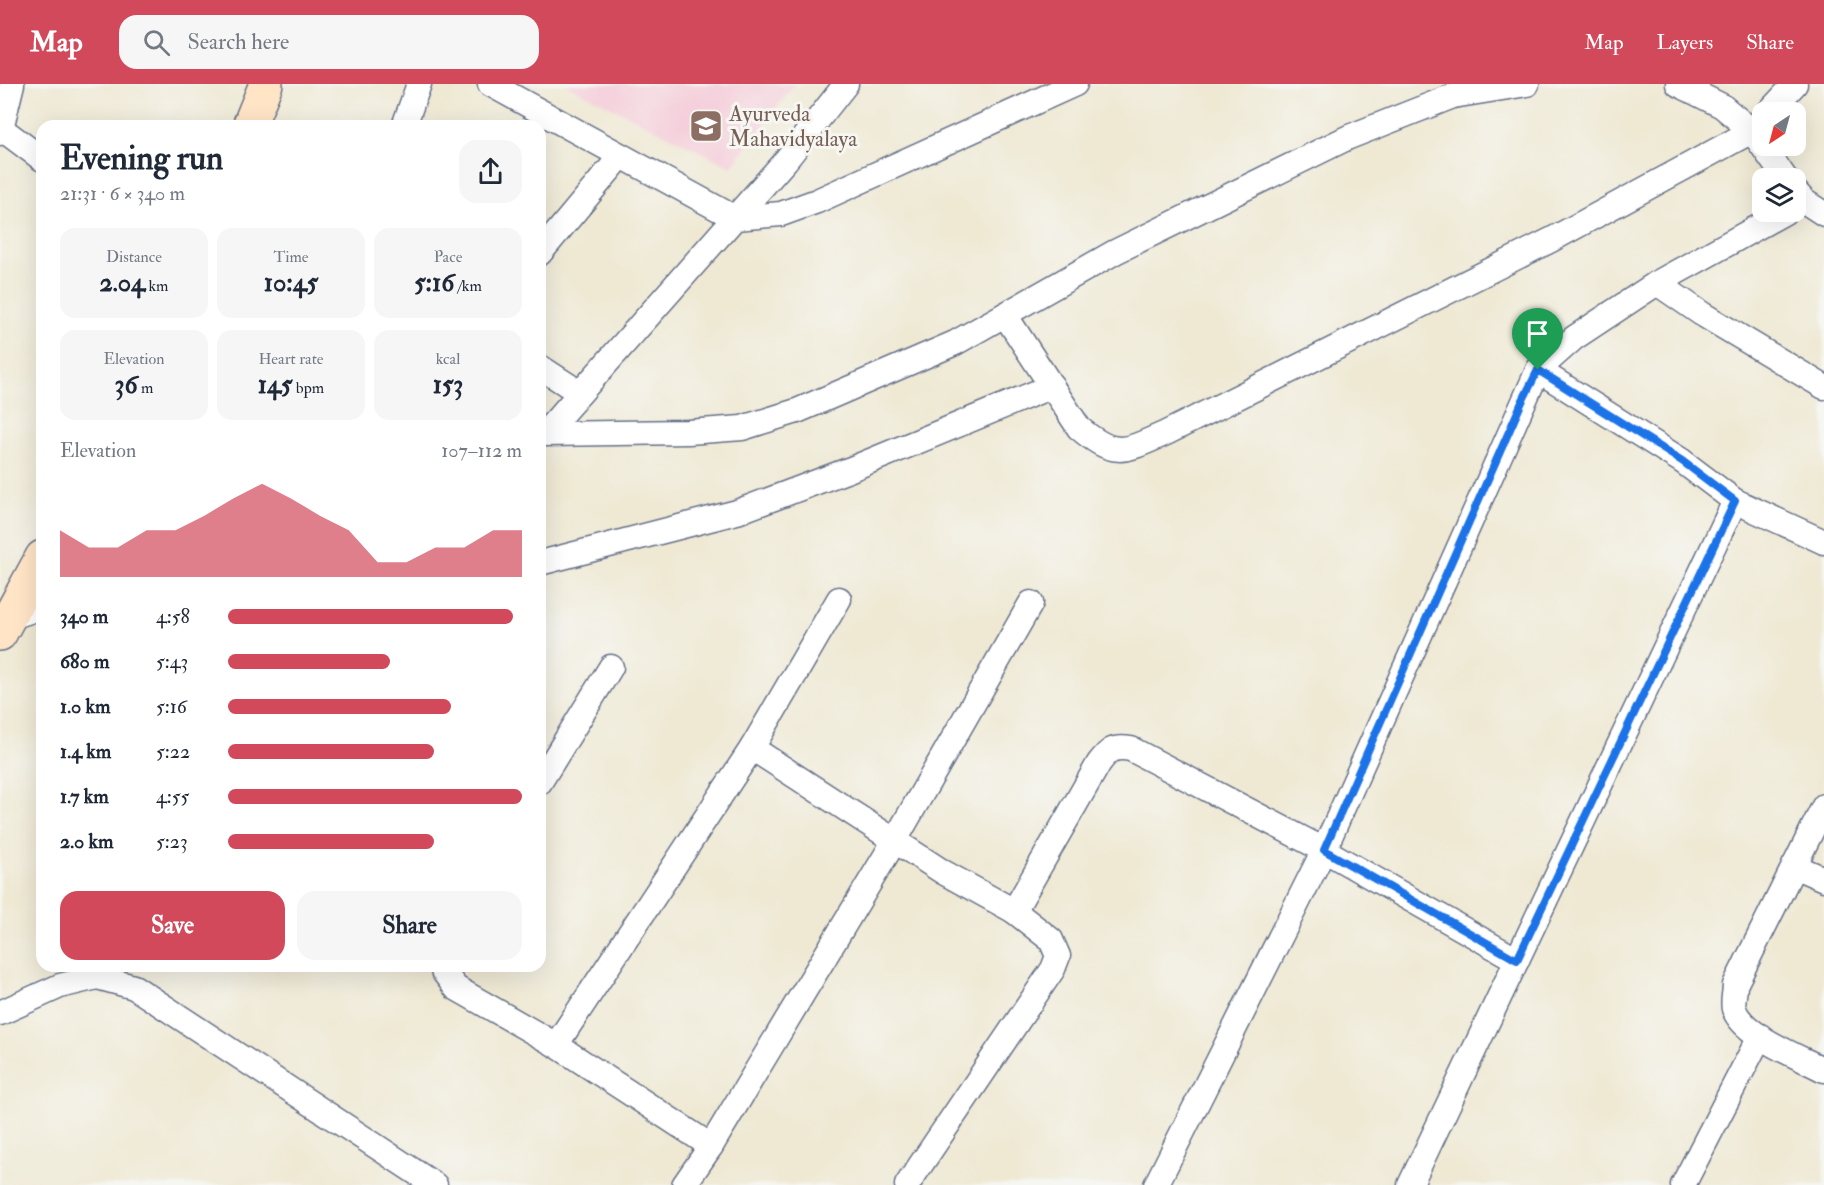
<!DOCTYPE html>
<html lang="en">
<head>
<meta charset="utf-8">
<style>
  body { margin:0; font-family:"IM FELL Double Pica",serif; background:#f6f6f7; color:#1f2937; height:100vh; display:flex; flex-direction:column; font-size:22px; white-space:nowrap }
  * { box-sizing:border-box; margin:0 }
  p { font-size:20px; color:#747a83 }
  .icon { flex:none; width:33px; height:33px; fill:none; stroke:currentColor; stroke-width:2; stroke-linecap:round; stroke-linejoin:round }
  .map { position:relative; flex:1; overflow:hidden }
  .panel { position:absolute; left:36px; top:36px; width:510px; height:852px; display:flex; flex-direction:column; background:#fff; border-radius:18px; box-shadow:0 6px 24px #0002 }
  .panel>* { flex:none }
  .needle { width:39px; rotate:216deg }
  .tools { position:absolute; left:1752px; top:18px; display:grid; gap:12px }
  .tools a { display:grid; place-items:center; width:54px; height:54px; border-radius:12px; background:#fff; box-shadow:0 6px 24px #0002; font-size:30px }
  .pin { position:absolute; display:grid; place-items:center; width:51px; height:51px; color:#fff; margin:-62px -26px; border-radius:50% 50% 50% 0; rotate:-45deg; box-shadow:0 0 6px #0007 }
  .pin .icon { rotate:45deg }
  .round { display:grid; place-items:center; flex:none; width:63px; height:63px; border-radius:18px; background:#f6f6f7 }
  .headline { display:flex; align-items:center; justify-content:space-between; height:102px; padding:0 24px }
  h1 { font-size:33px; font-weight:700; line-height:45px }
  .figures { display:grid; grid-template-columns:repeat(3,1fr); gap:9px; height:102px; padding:6px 24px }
  .figures div { display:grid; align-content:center; border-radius:15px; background:#f6f6f7; text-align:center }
  .figures b { font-size:26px; font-weight:700 }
  .figures small { font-size:16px; font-weight:400 }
  .figures p { font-size:16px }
  .chart { height:168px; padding:12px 24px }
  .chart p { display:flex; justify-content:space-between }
  .chart svg { width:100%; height:108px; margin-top:6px; fill:#d1495b; opacity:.7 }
  .action { display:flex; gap:12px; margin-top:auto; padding:12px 24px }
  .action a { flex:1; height:69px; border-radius:18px; background:#d1495b; color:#fff; font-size:24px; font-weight:700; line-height:69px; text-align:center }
  .action a+a { background:#f6f6f7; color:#1f2937 }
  ul { padding:0 24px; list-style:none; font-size:20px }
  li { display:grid; grid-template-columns:96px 72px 1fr; align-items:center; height:45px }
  li i { height:15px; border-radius:8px; background:#d1495b }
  header { display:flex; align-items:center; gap:36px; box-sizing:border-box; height:84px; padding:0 30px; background:#d1495b; color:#fff }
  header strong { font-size:28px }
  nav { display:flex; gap:33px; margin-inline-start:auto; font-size:21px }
  .search { width:420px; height:54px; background:#f6f6f7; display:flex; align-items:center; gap:15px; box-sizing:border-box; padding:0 21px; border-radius:18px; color:#747a83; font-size:22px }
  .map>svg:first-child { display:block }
  .built { fill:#f5cfdb }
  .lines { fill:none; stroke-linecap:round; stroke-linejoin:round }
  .street-casing { stroke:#657087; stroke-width:27 }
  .secondary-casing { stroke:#657087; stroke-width:36 }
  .street { stroke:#fff; stroke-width:24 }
  .secondary { stroke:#ffe4c6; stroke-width:33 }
  .route-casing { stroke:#fff; stroke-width:12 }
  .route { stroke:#1a73e8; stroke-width:8 }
  .labels { text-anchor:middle; stroke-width:6; stroke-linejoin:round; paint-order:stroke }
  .education-label { font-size:22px; fill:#785e54; stroke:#f6f6f2; text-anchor:start }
</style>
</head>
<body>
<header>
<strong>Map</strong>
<div class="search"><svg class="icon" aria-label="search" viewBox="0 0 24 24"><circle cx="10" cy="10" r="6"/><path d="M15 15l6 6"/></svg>Search here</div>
<nav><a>Map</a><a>Layers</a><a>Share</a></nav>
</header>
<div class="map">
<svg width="1824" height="1101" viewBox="0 0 1824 1101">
  <rect width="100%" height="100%" fill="#f6f6f2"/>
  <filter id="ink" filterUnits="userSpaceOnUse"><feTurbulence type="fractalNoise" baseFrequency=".0167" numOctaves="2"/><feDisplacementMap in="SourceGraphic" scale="12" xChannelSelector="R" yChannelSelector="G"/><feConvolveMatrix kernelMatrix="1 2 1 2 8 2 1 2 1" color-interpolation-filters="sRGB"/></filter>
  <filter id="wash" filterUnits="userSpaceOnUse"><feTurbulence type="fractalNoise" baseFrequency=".008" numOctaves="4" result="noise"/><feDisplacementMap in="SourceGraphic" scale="24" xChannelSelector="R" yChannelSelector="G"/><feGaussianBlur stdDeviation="1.35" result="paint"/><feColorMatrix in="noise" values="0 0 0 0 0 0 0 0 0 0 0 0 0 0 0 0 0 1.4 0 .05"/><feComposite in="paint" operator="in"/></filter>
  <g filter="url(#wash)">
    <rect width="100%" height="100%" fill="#efe9d4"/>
    <!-- built -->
    <path class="built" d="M 565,0 L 795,0 L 731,83 Z"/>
  </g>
  <g filter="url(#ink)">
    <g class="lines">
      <defs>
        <g id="street">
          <path d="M 490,0 L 735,134 L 781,130 L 817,117 L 1075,0"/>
          <path d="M 1678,0 L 1722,22 L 1752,47 L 1785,94"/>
          <path d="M 1769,28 L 1795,0"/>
          <path d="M 404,42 L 419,0"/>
          <path d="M 2,45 L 42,75"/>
          <path d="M 0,49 L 12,0"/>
          <path d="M 1796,108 L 1804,117 L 1824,130"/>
          <path d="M 540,169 L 621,72"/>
          <path d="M 1657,199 L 1702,230 L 1824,303"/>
          <path d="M 1005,231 L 1079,344 C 1116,375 1125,367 1166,349 L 1551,156 L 1752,47 L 1762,36"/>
          <path d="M 540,283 L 580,309"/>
          <path d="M 1538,286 L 1682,377 L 1735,417 L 1824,458"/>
          <path d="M 544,350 L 688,348 L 742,344 L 797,327 L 955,259 L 1115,168 L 1349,53 L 1453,12 L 1527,0"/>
          <path d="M 540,351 L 544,350 L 786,76 L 846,0"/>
          <path d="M 540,479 L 737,428 L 851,385 L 1052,302"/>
          <path d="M 3,530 L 8,534 L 42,523"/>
          <path d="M 752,664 L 943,788 L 1014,827 L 1051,856 L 1058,872 L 1053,885 L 907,1101"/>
          <path d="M 540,698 L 611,583"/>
          <path d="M 1824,722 L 1735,901 C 1735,908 1732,919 1734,925 C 1743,952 1800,973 1824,986"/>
          <path d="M 1794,782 L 1824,795"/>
          <path d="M 1014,827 L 1099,679 C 1109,666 1113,662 1131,665 L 1324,766 L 1517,876"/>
          <path d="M 442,882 L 443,887 L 456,904 L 556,961 L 711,1062"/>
          <path d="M 0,929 L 60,902 L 97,893 L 134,903 L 435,1101"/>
          <path d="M 556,961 L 752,664 L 839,515"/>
          <path d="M 684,1101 L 711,1062 L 894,758 L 1031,519"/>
          <path d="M 1156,1101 L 1324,766 L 1538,286 L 1574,254 L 1657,199 L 1785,128"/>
          <path d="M 1410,1101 L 1735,417"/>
          <path d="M 1683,1101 L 1760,952"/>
        </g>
        <g id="secondary">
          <path d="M 249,42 L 266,0"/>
          <path d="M 0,550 L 42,473"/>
        </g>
      </defs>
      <!-- street casing -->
      <use href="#street" class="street-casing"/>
      <!-- secondary casing -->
      <use href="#secondary" class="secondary-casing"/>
      <!-- street -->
      <use href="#street" class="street"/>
      <!-- secondary -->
      <use href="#secondary" class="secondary"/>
    </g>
  </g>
  <g class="lines" filter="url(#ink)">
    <defs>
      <path id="route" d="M 1538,286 L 1682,377 L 1735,417 L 1517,876 L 1324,766 L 1522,318 Z"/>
    </defs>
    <!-- route casing -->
    <use href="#route" class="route-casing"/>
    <!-- route -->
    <use href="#route" class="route"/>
  </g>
  <!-- icons -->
  <defs>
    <symbol id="university-square" viewBox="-11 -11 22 22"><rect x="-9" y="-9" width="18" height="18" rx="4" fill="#8d6e63" stroke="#f6f6f2"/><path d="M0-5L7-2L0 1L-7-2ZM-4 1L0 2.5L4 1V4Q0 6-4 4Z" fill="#fff"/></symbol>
  </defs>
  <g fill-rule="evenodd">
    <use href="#university-square" x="687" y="23" width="38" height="38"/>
  </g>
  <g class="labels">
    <!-- education labels -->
    <g class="education-label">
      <text x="729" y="37">Ayurveda<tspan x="729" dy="25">Mahavidyalaya</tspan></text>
    </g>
  </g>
</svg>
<div class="tools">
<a><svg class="needle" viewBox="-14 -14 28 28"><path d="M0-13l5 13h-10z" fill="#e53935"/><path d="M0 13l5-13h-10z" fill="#747a83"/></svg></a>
<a><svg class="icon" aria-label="layers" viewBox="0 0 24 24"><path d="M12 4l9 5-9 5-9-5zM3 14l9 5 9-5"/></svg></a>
</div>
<div class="pin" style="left:1538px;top:286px;background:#1e9e55"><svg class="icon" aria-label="arrive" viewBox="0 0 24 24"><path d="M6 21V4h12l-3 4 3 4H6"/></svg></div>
<section class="panel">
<div class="headline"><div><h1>Evening run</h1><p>21:31 · 6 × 340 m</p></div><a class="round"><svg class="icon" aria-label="share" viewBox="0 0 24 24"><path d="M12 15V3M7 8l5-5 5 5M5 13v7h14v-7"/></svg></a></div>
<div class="figures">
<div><p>Distance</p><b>2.04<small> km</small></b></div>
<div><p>Time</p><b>10:45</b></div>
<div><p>Pace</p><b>5:16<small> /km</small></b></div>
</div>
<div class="figures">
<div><p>Elevation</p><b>36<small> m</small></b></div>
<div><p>Heart rate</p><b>145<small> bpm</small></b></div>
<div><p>kcal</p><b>153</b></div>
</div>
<div class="chart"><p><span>Elevation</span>107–112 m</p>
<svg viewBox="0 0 160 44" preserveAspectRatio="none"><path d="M0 44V25L10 32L20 32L30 25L40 25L50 19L60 12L70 6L80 12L90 19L100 25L110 38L120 38L130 32L140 32L150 25L160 25V44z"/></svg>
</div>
<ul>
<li><b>340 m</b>4:58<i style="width:97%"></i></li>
<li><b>680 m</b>5:43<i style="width:55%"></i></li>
<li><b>1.0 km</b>5:16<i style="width:76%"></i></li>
<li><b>1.4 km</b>5:22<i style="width:70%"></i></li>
<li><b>1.7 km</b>4:55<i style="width:100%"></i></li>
<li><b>2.0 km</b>5:23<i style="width:70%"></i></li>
</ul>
<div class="action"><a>Save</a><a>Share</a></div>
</section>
</div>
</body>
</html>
